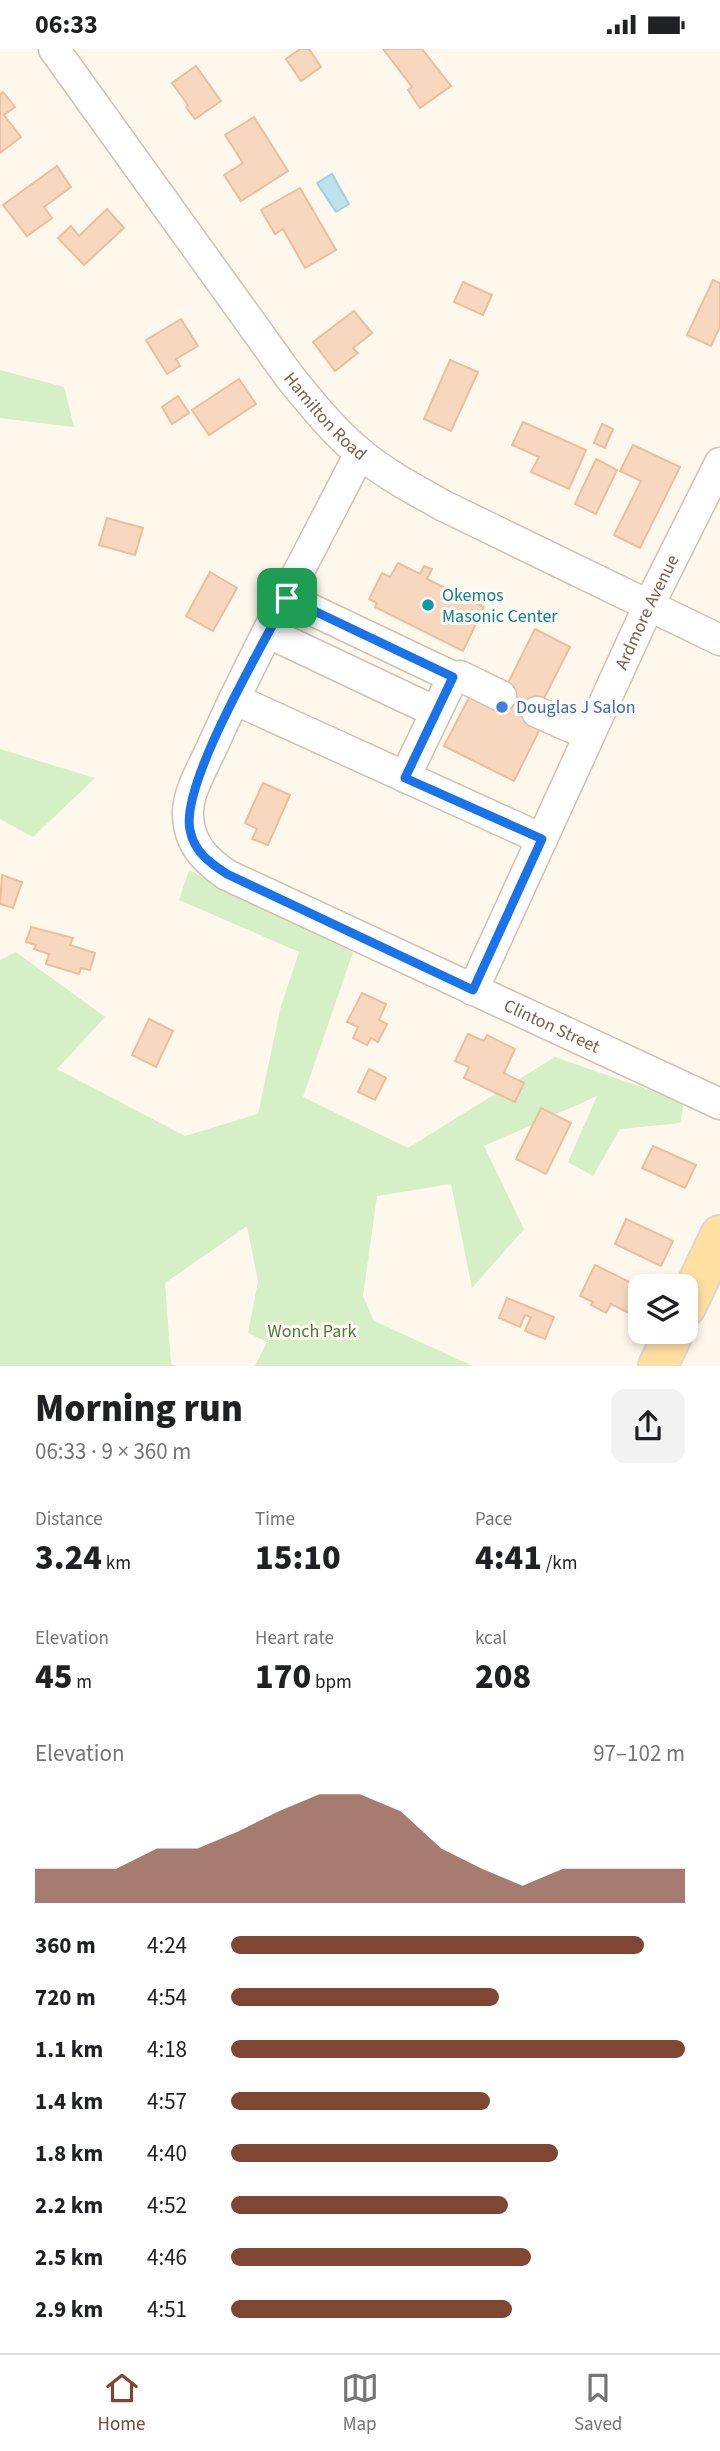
<!DOCTYPE html>
<html lang="en">
<head>
<meta charset="utf-8">
<style>
  body { margin:0; font-family:"Source Sans 3",sans-serif; background:#f2f2f2; color:#202124; height:100vh; display:flex; flex-direction:column; font-size:26px; white-space:nowrap }
  * { box-sizing:border-box; margin:0 }
  p { font-size:23px; color:#757577 }
  .icon { flex:none; width:38px; height:38px; fill:none; stroke:currentColor; stroke-width:2; stroke-linecap:round; stroke-linejoin:round }
  .map { position:relative; height:1317px; overflow:hidden }
  .panel { display:flex; flex-direction:column; background:#fff; flex:1 }
  .panel>* { flex:none }
  .fabs { position:absolute; left:628px; top:1225px; display:grid; gap:14px }
  .fabs a { display:grid; place-items:center; width:70px; height:70px; border-radius:14px; background:#fff; box-shadow:0 4px 10px #0003; font-size:35px }
  .pin { position:absolute; display:grid; place-items:center; width:60px; height:60px; color:#fff; margin:-30px; border-radius:14px; box-shadow:0 4px 10px #0006 }
  .round { display:grid; place-items:center; flex:none; width:74px; height:74px; border-radius:14px; background:#f2f2f2 }
  .head { display:flex; align-items:center; justify-content:space-between; height:119px; padding:0 35px }
  h1 { font-size:38px; font-weight:800; line-height:52px }
  .stats { display:grid; grid-template-columns:repeat(3,1fr); gap:10px; height:119px; padding:7px 35px }
  .stats div { display:grid; align-content:center }
  .stats b { font-size:35px; font-weight:800 }
  .stats small { font-size:19px; font-weight:400 }
  .stats p { font-size:19px }
  .chart { height:196px; padding:14px 35px }
  .chart p { display:flex; justify-content:space-between }
  .chart svg { width:100%; height:126px; margin-top:7px; fill:#7f4633; opacity:.7 }
  ul { padding:0 35px; list-style:none; font-size:23px }
  li { display:grid; grid-template-columns:112px 84px 1fr; align-items:center; height:52px }
  li i { height:18px; border-radius:9px; background:#7f4633 }
  .status { display:flex; justify-content:space-between; align-items:center; height:49px; padding:0 35px; background:#fff; direction:ltr }
  .status svg { height:19px; fill:currentColor }
  .tabs { display:flex; justify-content:space-around; align-items:center; height:98px; border-top:2px solid #e0e0e0; background:#fff; font-size:19px; color:#757577 }
  .tabs a { display:grid; justify-items:center; gap:4px }
  .tabs .active { color:#7f4633 }
  .map>svg:first-child { display:block }
  .green { fill:#d5efc6 }
  .water { fill:#bce2eb; stroke:#a1d2de; stroke-width:2 }
  .building { fill:#f7d8bf; stroke:#ebbf9e; stroke-width:2 }
  .lines { fill:none; stroke-linecap:round; stroke-linejoin:round }
  .minor-casing { stroke:#d3c0ae; stroke-width:33 }
  .major-casing { stroke:#ddd5d0; stroke-width:42 }
  .minor { stroke:#fff; stroke-width:30 }
  .major { stroke:#ffe0a1; stroke-width:38 }
  .route-casing { stroke:#fff; stroke-width:14 }
  .route { stroke:#1a73e8; stroke-width:9 }
  .culture-dot { fill:#0f9aa8; stroke:#fffbf3; stroke-width:2.5 }
  .shop-dot { fill:#3f7fe0; stroke:#fffbf3; stroke-width:2.5 }
  .labels { text-anchor:middle; stroke-width:6; stroke-linejoin:round; paint-order:stroke }
  .street-label { font-size:18px; fill:#7d5e49; stroke:#fffbf3 }
  .culture-label { font-size:18px; fill:#0d838f; stroke:#fffbf3; text-anchor:start }
  .shop-label { font-size:18px; fill:#366cbe; stroke:#fffbf3; text-anchor:start }
  .park-label { font-size:18px; fill:#4d7e3d; stroke:#fffbf3 }
</style>
</head>
<body>
<div class="status"><b>06:33</b><svg viewBox="0 0 49 12"><path d="M0 12V9h3v3zM5 12V6h3v6zM10 12V3h3v9zM15 12V0h3v12zM26 1h20v11H26zM47 4h2v5h-2z"/></svg></div>
<div class="map">
<svg width="720" height="1317" viewBox="0 0 720 1317">
  <rect width="100%" height="100%" fill="#fef7eb"/>
  <!-- green -->
  <g class="green">
    <path d="M 0,321 L 64,338 L 74,378 L 0,369 Z"/>
    <path d="M 0,700 L 95,729 L 33,788 L 0,770 Z"/>
    <path d="M 189,821 L 353,903 L 303,1048 L 408,1099 L 555,1008 L 684,1053 L 680,1074 L 620,1080 L 593,1127 L 568,1113 L 597,1047 L 484,1097 L 524,1180 L 472,1239 L 451,1135 L 377,1147 L 363,1247 L 374,1272 L 473,1317 L 255,1317 L 267,1293 L 248,1284 L 258,1232 L 247,1177 L 165,1234 L 171,1315 L 176,1317 L 0,1317 L 0,911 L 16,903 L 105,968 L 57,1020 L 185,1087 L 258,1065 L 281,957 L 299,903 L 179,851 Z"/>
  </g>
  <!-- water -->
  <path class="water" d="M 332,125 L 349,155 L 336,163 L 317,134 Z"/>
  <!-- building -->
  <g class="building">
    <path d="M 300,0 L 309,0 L 321,18 L 301,32 L 286,10 Z"/>
    <path d="M 383,0 L 422,0 L 451,37 L 420,59 L 408,41 L 412,38 Z"/>
    <path d="M 196,17 L 221,52 L 195,70 L 186,58 L 188,56 L 172,34 Z"/>
    <path d="M 3,43 L 15,58 L 4,66 L 21,88 L 0,104 L 0,46 Z"/>
    <path d="M 254,68 L 288,122 L 241,152 L 224,126 L 243,114 L 225,86 Z"/>
    <path d="M 57,117 L 71,138 L 44,158 L 52,169 L 27,187 L 3,156 Z"/>
    <path d="M 300,139 L 336,201 L 305,219 L 283,180 L 275,185 L 261,161 Z"/>
    <path d="M 107,160 L 124,179 L 84,216 L 58,189 L 71,177 L 79,187 Z"/>
    <path d="M 713,231 L 720,234 L 720,278 L 711,297 L 687,286 Z"/>
    <path d="M 463,233 L 492,246 L 483,266 L 454,253 Z"/>
    <path d="M 354,262 L 372,284 L 353,299 L 358,304 L 335,322 L 313,293 Z"/>
    <path d="M 181,270 L 198,297 L 176,310 L 180,317 L 167,325 L 146,291 Z"/>
    <path d="M 450,311 L 478,323 L 451,382 L 424,370 Z"/>
    <path d="M 239,330 L 256,355 L 209,386 L 192,361 Z"/>
    <path d="M 178,347 L 189,364 L 172,375 L 162,358 Z"/>
    <path d="M 523,373 L 586,401 L 569,440 L 531,423 L 539,408 L 512,396 Z"/>
    <path d="M 602,375 L 613,380 L 605,399 L 594,394 Z"/>
    <path d="M 633,396 L 680,418 L 640,499 L 614,486 L 641,432 L 620,422 Z"/>
    <path d="M 596,410 L 617,421 L 596,465 L 575,455 Z"/>
    <path d="M 107,469 L 143,479 L 135,506 L 99,496 Z"/>
    <path d="M 398,514 L 420,525 L 424,517 L 432,520 L 427,530 L 484,558 L 463,602 L 375,558 L 377,554 L 369,550 L 382,524 L 390,528 Z"/>
    <path d="M 210,523 L 237,539 L 213,582 L 186,567 Z"/>
    <path d="M 535,580 L 570,598 L 533,671 L 542,676 L 514,732 L 444,697 L 473,641 L 498,654 Z"/>
    <path d="M 263,734 L 290,746 L 268,796 L 252,790 L 257,780 L 245,774 Z"/>
    <path d="M 2,826 L 22,833 L 13,859 L 0,855 Z"/>
    <path d="M 31,878 L 73,889 L 70,896 L 95,904 L 90,921 L 81,919 L 79,925 L 46,915 L 49,905 L 34,900 L 36,896 L 26,893 Z"/>
    <path d="M 362,944 L 386,955 L 379,971 L 387,975 L 378,993 L 371,989 L 367,996 L 353,989 L 358,978 L 347,973 Z"/>
    <path d="M 149,970 L 173,982 L 156,1018 L 132,1006 Z"/>
    <path d="M 468,985 L 484,992 L 487,986 L 515,1000 L 504,1024 L 524,1034 L 515,1053 L 464,1029 L 469,1018 L 455,1012 Z"/>
    <path d="M 369,1020 L 386,1029 L 375,1051 L 358,1043 Z"/>
    <path d="M 541,1059 L 571,1074 L 546,1125 L 516,1110 Z"/>
    <path d="M 653,1097 L 696,1116 L 685,1139 L 642,1119 Z"/>
    <path d="M 626,1170 L 673,1192 L 661,1217 L 615,1195 Z"/>
    <path d="M 595,1216 L 640,1238 L 640,1251 L 633,1266 L 611,1255 L 606,1264 L 591,1256 L 593,1253 L 580,1247 Z"/>
    <path d="M 507,1249 L 554,1268 L 545,1290 L 525,1282 L 531,1268 L 525,1266 L 520,1278 L 499,1269 Z"/>
  </g>
  <g class="lines">
    <defs>
      <g id="minor">
        <path id="s1" d="M 54,0 L 289,327 C 311,354 333,382 360,404 C 385,425 415,441 444,457 L 720,591"/>
        <path id="s2" d="M 360,404 C 311,501 257,598 213,696 C 204,717 187,743 188,766 C 189,795 205,811 227,826 L 720,1055"/>
        <path d="M 287,549 L 453,628 L 405,728"/>
        <path d="M 269,584 L 436,663"/>
        <path d="M 453,628 L 460,627 L 501,647"/>
        <path d="M 234,650 L 542,790"/>
        <path d="M 537,663 L 589,686"/>
        <path id="s3" d="M 473,941 L 648,558 L 720,414"/>
      </g>
      <g id="major">
        <path d="M 686,1258 L 720,1186"/>
        <path d="M 658,1317 L 674,1283"/>
      </g>
    </defs>
    <!-- minor casing -->
    <use href="#minor" class="minor-casing"/>
    <!-- major casing -->
    <use href="#major" class="major-casing"/>
    <!-- minor -->
    <use href="#minor" class="minor"/>
    <!-- major -->
    <use href="#major" class="major"/>
  </g>
  <g class="lines">
    <defs>
      <path id="route" d="M 287,549 L 453,628 L 405,729 L 542,790 L 473,941 L 227,825 C 210,814 194,803 190,781 C 180,735 263,596 287,549 Z"/>
    </defs>
    <!-- route casing -->
    <use href="#route" class="route-casing"/>
    <!-- route -->
    <use href="#route" class="route"/>
  </g>
  <!-- markers -->
  <circle class="culture-dot" cx="428" cy="556" r="7"/>
  <circle class="shop-dot" cx="502" cy="658" r="7"/>
  <g class="labels">
    <!-- street labels -->
    <g class="street-label">
      <text dy="6" stroke="none"><textPath href="#s1" startOffset="457">Hamilton Road</textPath></text>
      <text dy="6" stroke="none"><textPath href="#s3" startOffset="416">Ardmore Avenue</textPath></text>
      <text dy="6" stroke="none"><textPath href="#s2" startOffset="835">Clinton Street</textPath></text>
    </g>
    <!-- culture labels -->
    <g class="culture-label">
      <text x="442" y="552">Okemos<tspan x="442" dy="21">Masonic Center</tspan></text>
    </g>
    <!-- shop labels -->
    <g class="shop-label">
      <text x="516" y="664">Douglas J Salon</text>
    </g>
    <!-- park labels -->
    <g class="park-label">
      <text x="312" y="1288">Wonch Park</text>
    </g>
  </g>
</svg>
<div class="fabs">
<a><svg class="icon" aria-label="layers" viewBox="0 0 24 24"><path d="M12 4l9 5-9 5-9-5zM3 14l9 5 9-5"/></svg></a>
</div>
<div class="pin" style="left:287px;top:549px;background:#1e9e55"><svg class="icon" aria-label="arrive" viewBox="0 0 24 24"><path d="M6 21V4h12l-3 4 3 4H6"/></svg></div>
</div>
<section class="panel">
<div class="head"><div><h1>Morning run</h1><p>06:33 · 9 × 360 m</p></div><a class="round"><svg class="icon" aria-label="share" viewBox="0 0 24 24"><path d="M12 15V3M7 8l5-5 5 5M5 13v7h14v-7"/></svg></a></div>
<div class="stats">
<div><p>Distance</p><b>3.24<small> km</small></b></div>
<div><p>Time</p><b>15:10</b></div>
<div><p>Pace</p><b>4:41<small> /km</small></b></div>
</div>
<div class="stats">
<div><p>Elevation</p><b>45<small> m</small></b></div>
<div><p>Heart rate</p><b>170<small> bpm</small></b></div>
<div><p>kcal</p><b>208</b></div>
</div>
<div class="chart"><p><span>Elevation</span>97–102 m</p>
<svg viewBox="0 0 160 44" preserveAspectRatio="none"><path d="M0 44V32L10 32L20 32L30 25L40 25L50 19L60 12L70 6L80 6L90 12L100 25L110 32L120 38L130 32L140 32L150 32L160 32V44z"/></svg>
</div>
<ul>
<li><b>360 m</b>4:24<i style="width:91%"></i></li>
<li><b>720 m</b>4:54<i style="width:59%"></i></li>
<li><b>1.1 km</b>4:18<i style="width:100%"></i></li>
<li><b>1.4 km</b>4:57<i style="width:57%"></i></li>
<li><b>1.8 km</b>4:40<i style="width:72%"></i></li>
<li><b>2.2 km</b>4:52<i style="width:61%"></i></li>
<li><b>2.5 km</b>4:46<i style="width:66%"></i></li>
<li><b>2.9 km</b>4:51<i style="width:62%"></i></li>
</ul>
</section>
<nav class="tabs">
<a class="active"><svg class="icon" aria-label="home" viewBox="0 0 24 24"><path d="M3 11l9-7 9 7M6 9v11h12V9"/></svg>Home</a>
<a><svg class="icon" aria-label="map" viewBox="0 0 24 24"><path d="M3 6l6-2 6 2 6-2v14l-6 2-6-2-6 2zM9 4v14M15 6v14"/></svg>Map</a>
<a><svg class="icon" aria-label="saved" viewBox="0 0 24 24"><path d="M7 4h10v16l-5-4-5 4z"/></svg>Saved</a>
</nav>
</body>
</html>
